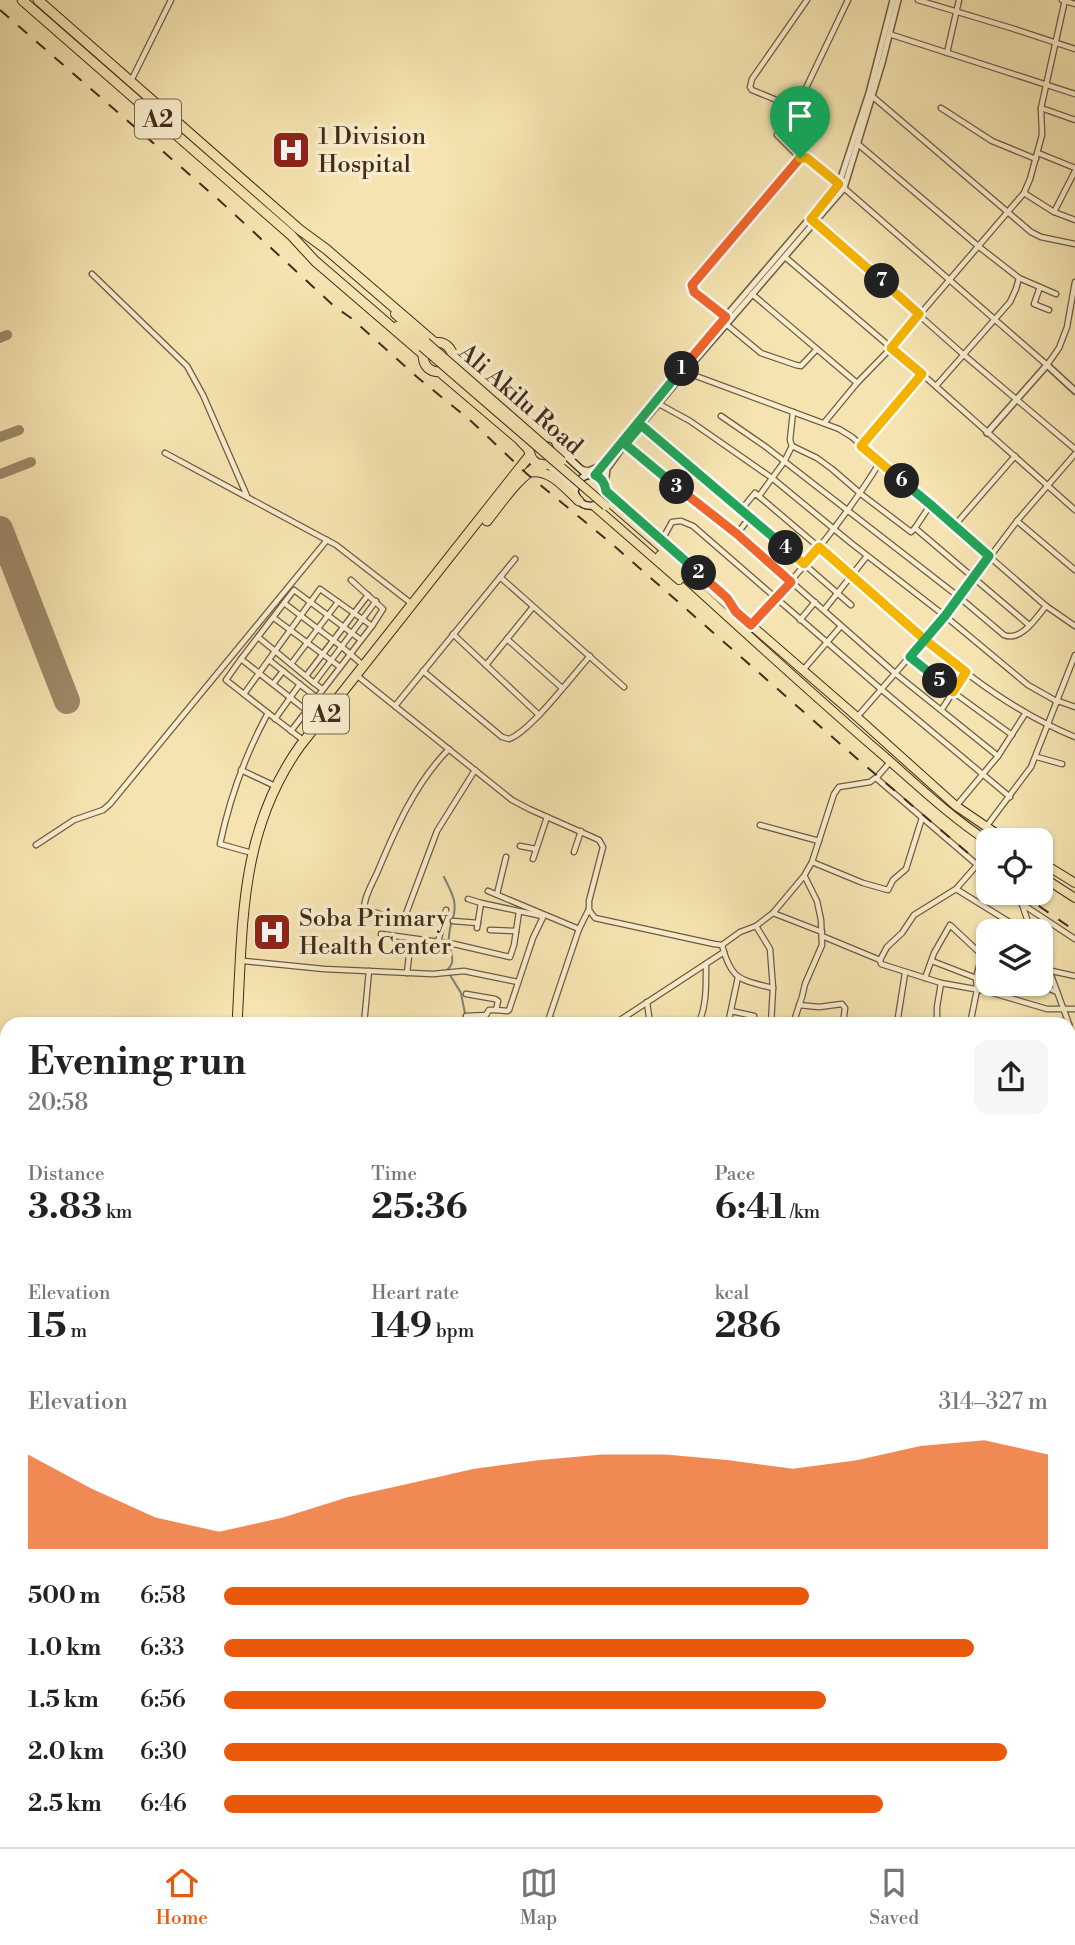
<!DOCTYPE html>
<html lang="en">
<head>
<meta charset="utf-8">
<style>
  body { margin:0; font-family:"Libre Bodoni",serif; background:#f6f6f6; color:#222; height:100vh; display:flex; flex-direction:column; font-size:26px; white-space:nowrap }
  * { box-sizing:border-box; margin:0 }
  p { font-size:23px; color:#767676 }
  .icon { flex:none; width:38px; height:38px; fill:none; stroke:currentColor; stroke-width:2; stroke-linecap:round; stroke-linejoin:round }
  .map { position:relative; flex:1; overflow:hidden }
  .side { position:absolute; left:0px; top:1017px; width:1076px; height:831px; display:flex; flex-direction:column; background:#fff; border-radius:21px 21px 0 0; box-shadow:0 2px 5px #0004 }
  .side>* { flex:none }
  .fabs { position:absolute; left:976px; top:828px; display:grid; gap:14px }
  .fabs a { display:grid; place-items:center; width:77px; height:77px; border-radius:14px; background:#fff; box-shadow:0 2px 5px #0004; font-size:35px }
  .pin { position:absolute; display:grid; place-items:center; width:60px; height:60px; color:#fff; margin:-72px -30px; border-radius:50% 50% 50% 0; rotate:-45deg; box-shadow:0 0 7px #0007 }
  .pin .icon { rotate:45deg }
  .km { position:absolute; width:35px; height:35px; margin:-18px; border-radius:50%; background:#222; color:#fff; font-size:19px; line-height:35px; text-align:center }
  .round { display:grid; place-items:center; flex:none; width:74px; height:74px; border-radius:14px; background:#f6f6f6 }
  .summary { display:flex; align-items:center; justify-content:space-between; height:119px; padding:0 28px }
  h1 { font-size:38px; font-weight:700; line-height:52px }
  .figures { display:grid; grid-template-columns:repeat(3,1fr); gap:10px; height:119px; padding:7px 28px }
  .figures div { display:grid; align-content:center }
  .figures b { font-size:35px; font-weight:700 }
  .figures small { font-size:19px; font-weight:400 }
  .figures p { font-size:19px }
  .chart { height:196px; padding:14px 28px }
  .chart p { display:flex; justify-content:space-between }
  .chart svg { width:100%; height:126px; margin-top:7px; fill:#ea580c; opacity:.7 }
  ul { padding:0 28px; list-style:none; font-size:23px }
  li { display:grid; grid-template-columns:112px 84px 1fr; align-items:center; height:52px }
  li i { height:18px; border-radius:9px; background:#ea580c }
  .menu { display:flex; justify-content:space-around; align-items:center; height:98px; border-top:2px solid #e0e0e0; background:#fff; font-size:19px; color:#767676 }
  .menu a { display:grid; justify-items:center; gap:4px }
  .menu .current { color:#ea580c }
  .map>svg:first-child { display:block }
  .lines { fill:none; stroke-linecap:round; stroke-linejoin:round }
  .stream { stroke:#7c827b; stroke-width:2 }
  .taxiway { stroke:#9c8868; stroke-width:10 }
  .runway { stroke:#9c8868; stroke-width:26 }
  .minor-casing { stroke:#6f5a44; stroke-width:7 }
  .tertiary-casing { stroke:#6f5a44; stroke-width:8 }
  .secondary-casing { stroke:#422c1f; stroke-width:9 }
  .primary-casing { stroke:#422c1f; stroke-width:10 }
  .trunk-casing { stroke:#422c1f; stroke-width:11 }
  .minor { stroke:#f8edcc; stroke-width:4.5 }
  .tertiary { stroke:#f8edcc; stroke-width:5 }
  .secondary { stroke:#f8edcc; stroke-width:6 }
  .primary { stroke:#f5e4b1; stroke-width:8 }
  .trunk { stroke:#f5e4b1; stroke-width:9 }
  .rail { stroke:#422c1f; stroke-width:2; stroke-dasharray:12 12; stroke-linecap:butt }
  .primary-bridge-casing { stroke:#422c1f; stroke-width:10; stroke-linecap:butt }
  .primary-bridge { stroke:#f5e4b1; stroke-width:8 }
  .split-1-casing { stroke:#fff; stroke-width:14 }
  .split-2-casing { stroke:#fff; stroke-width:14 }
  .split-3-casing { stroke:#fff; stroke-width:14 }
  .split-4-casing { stroke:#fff; stroke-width:14 }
  .split-5-casing { stroke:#fff; stroke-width:14 }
  .split-6-casing { stroke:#fff; stroke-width:14 }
  .split-7-casing { stroke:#fff; stroke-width:14 }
  .split-8-casing { stroke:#fff; stroke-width:14 }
  .split-1 { stroke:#f0652b; stroke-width:9 }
  .split-2 { stroke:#22a559; stroke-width:9 }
  .split-3 { stroke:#f0652b; stroke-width:9 }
  .split-4 { stroke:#22a559; stroke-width:9 }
  .split-5 { stroke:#f5b400; stroke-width:9 }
  .split-6 { stroke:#22a559; stroke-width:9 }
  .split-7 { stroke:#f5b400; stroke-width:9 }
  .split-8 { stroke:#f5b400; stroke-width:9 }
  .labels { text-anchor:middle; stroke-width:7; stroke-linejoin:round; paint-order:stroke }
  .shield { fill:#f8edcc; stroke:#796653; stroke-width:2 }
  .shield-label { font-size:23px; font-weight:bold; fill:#422c1f }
  .poi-label { font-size:24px; fill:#422c1f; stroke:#f8edcc; text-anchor:start }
  .street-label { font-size:24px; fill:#422c1f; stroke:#f8edcc }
</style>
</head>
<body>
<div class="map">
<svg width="1075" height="1847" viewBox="0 0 1075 1847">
  <rect width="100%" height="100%" fill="#f5e4b1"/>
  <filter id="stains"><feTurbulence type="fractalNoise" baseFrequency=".00286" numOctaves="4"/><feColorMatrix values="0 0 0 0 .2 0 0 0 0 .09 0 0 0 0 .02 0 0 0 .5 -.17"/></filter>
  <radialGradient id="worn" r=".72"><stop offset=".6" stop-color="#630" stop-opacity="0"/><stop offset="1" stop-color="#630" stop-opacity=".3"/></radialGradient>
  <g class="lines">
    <!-- stream -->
    <g class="stream">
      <path d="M 444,877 C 451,892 458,901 453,918"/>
      <path d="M 447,970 C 457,961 450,954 449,942 C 448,937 450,929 451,924"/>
      <path d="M 450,975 L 461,993 L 467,1024"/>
      <path d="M 1069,1307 L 1075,1304"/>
      <path d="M 718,1841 L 719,1847"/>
    </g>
    <!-- taxiway -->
    <g class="taxiway">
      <path d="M 0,338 L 7,335"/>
      <path d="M 0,437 L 19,430"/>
      <path d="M 0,474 L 31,462"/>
    </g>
    <!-- runway -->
    <path class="runway" d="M 0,529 L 67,701"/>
    <defs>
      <g id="minor">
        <path d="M 918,0 L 1011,28 L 1075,49"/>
        <path d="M 1062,0 L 1075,4"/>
        <path d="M 889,34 L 1075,94"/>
        <path d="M 947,53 L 959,0"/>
        <path d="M 131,81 L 171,0"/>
        <path d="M 872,96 L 1031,232 L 1041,237 L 1075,244"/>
        <path d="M 796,108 L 752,90 L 750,87 L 752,79 L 807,0"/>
        <path d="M 941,108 L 992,141 L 1036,159"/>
        <path d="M 1041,108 L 1075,120"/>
        <path d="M 858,144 L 978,246 L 1019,278 L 1056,294"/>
        <path d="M 1038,153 L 1075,168"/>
        <path d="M 800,158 L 777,135 L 794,112 L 806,88 L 848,0"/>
        <path d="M 844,188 L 1047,365 L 1059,348 L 1067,327 L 1075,282"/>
        <path d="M 1024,193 L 1054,212 L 1075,220"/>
        <path d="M 1054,212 L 1075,171"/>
        <path d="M 814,222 L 964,355 L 1075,449"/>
        <path d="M 785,257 L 922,374 L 1075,510"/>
        <path d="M 92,274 L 187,366 L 203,395 L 247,496"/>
        <path d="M 1040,287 L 1034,304 L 1049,310"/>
        <path d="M 752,294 L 857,383"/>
        <path d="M 726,317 L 694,292 L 693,285 L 800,158 L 807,158 L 839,184"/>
        <path d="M 726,324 L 761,353 L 796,365 L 801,366 L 817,349"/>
        <path d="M 685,372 L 839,429 L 852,437 L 1046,606 L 1075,626"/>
        <path d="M 936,386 L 1010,302 L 1016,289 L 1019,278"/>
        <path d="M 659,404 L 690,421 L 772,478 L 851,543 L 945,616 L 1028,685 L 1058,702"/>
        <path d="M 721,416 L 766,447 L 959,597 L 1004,635 C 1021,642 1036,618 1046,606"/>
        <path d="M 824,423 L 857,383 L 891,348 L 1024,193 L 1030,179 L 1042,135 L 1041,108 L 1065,0"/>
        <path d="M 641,425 L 741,510"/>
        <path d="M 625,444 L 737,534 L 896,674 L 998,756"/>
        <path d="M 792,446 L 817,458 L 832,469 L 861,494 L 911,532 L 915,528"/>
        <path d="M 861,446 L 922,374"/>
        <path d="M 165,453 L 336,545 L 412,604"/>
        <path d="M 759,496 L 784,462 L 792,446 L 790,440 L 793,412"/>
        <path d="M 931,504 L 915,528 L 1029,625"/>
        <path d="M 750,517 L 851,605"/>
        <path d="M 1017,521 L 1075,570"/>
        <path d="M 955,525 L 1015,456"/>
        <path d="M 737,534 L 750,517 L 741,510 L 755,493 C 794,526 833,559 872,593 C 934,648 998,706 1075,737"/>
        <path d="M 662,540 L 672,522 L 681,521 L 693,526 L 882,690 L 1010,797"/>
        <path d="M 500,577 L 624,687"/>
        <path d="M 284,603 L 342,647 L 363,665"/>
        <path d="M 824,610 L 867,556"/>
        <path d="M 274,618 L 340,667"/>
        <path d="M 800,620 L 815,602"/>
        <path d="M 752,625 C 798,574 844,521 880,462"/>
        <path d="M 453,634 L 539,715"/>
        <path d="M 258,637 L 314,683"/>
        <path d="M 507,639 L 562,688"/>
        <path d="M 910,657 L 953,692 L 1012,735"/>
        <path d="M 241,659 L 226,680 L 268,713"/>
        <path d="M 269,660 L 316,697"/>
        <path d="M 291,664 L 338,602"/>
        <path d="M 486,665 L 533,607"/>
        <path d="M 803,670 L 841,626"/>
        <path d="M 423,671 L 502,737 L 509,739 C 531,731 572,676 590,656"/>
        <path d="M 306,676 L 368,595"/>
        <path d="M 360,678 L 512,800 L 529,809 L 599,840 L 603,847 L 589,901 L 589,910 L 595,918 L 714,944 L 722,945 L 740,932 L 756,926 L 773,913 L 804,876 L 812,862 L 834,794 L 839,787 L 870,782 L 878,776 L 890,762"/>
        <path d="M 273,684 L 283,671"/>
        <path d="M 322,689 L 314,683 L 376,601"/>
        <path d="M 244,694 L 320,589 L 372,626"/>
        <path d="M 1058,701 L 1075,707"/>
        <path d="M 395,706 L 515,559"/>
        <path d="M 942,709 L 966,672"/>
        <path d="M 306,710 L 241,659 L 294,590 L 361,640"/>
        <path d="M 858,716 L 945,616 L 1017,521 L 1075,454"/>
        <path d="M 275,719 L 300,684"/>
        <path d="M 291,731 L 372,626 L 383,609 L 351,580"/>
        <path d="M 449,749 C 415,783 395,830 377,873 C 372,884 364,897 364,909 L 399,920 L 404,919 L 437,831 L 475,770"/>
        <path d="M 1037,757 L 1062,764"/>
        <path d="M 241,770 L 275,786"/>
        <path d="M 876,778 L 989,875"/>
        <path d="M 957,805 L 998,756 L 1025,714"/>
        <path d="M 760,825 L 819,841"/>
        <path d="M 986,827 L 1031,767 L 1075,655"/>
        <path d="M 36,845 L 74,820 L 103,810 L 110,804 L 327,540"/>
        <path d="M 520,846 L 536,849"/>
        <path d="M 574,852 L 581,831"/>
        <path d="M 252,853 L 220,844 C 230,797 245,755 268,713 L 303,740"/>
        <path d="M 533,859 L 547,817"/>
        <path d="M 812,862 L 863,883 L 888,890 L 893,880 L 906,869 L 922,818"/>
        <path d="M 956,889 L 1024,931"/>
        <path d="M 488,891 L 579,929"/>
        <path d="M 1009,892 L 1022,904 L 1031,931"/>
        <path d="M 497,894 L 506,857"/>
        <path d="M 468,899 L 481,903"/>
        <path d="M 1022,904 L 1075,939"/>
        <path d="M 773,913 L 822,932"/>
        <path d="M 453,921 L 478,923"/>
        <path d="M 756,926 L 770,949 L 773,988 L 771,1024"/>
        <path d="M 477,928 L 481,903 L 542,916"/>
        <path d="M 490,930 L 516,931"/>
        <path d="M 381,934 L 454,944 L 510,957 L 514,945 L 519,912"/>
        <path d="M 822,936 L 880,960 L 881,964 L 941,983 L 986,991 L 1047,1009 L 1075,1009"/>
        <path d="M 438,942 L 446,910"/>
        <path d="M 722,945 C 731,980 740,980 773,988"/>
        <path d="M 1041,948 L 1069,1024"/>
        <path d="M 880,960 L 887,947 L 902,933 L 914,915 L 956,889 L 977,865"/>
        <path d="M 244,961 L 324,969 L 433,974 L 464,971 L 518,982"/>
        <path d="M 932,961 L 976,978"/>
        <path d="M 1052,971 L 1075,976"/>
        <path d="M 407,973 L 411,939"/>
        <path d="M 925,978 L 934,953 L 950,925 L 982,955 L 989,958"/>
        <path d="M 1038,984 L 1057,992"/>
        <path d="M 466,994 L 495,999 L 498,1001 L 496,1010 L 507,1011 L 509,1010 L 533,938 L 544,915"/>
        <path d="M 647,1002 L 650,1024"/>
        <path d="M 799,1005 L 819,1007 L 842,1004 L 845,1008 L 843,1024"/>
        <path d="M 731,1011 L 754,1016"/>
        <path d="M 466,1016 L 486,1015 L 489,1010 L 496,1010"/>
        <path d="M 549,1019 L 569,1024"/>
        <path d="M 364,1024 L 369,971"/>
        <path d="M 547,1024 L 579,929 L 588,911"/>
        <path d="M 614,1024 L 724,952"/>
        <path d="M 698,1024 C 707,1007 706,983 706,964"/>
        <path d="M 728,1024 L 738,977"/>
        <path d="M 793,1024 L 802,997 L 805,984 L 822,945 L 821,920 L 817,901 L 805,877"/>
        <path d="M 897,1024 L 905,973"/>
        <path d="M 937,1024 L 937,1007 L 941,983"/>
        <path d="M 970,1024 L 977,990 L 976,978 L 982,955"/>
        <path d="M 1069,1025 L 1074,1050 L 1069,1057"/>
        <path d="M 1069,1063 L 1075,1067"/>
        <path d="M 1069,1103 L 1075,1094"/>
        <path d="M 5,1112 L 7,1140"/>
        <path d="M 0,1371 L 7,1387"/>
        <path d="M 1069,1384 L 1075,1386"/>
        <path d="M 1069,1493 L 1075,1495"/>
        <path d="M 0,1527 L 7,1490"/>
        <path d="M 0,1568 L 7,1569"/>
        <path d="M 1069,1596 L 1075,1598"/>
        <path d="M 1069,1661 L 1075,1658"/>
        <path d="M 0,1739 L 7,1741"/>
        <path d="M 1069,1813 L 1075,1814"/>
        <path d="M 1069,1824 L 1075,1831"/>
        <path d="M 462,1841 L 464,1847"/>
        <path d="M 653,1841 L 654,1847"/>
        <path d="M 572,1847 L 595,1841"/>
        <path d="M 882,1847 L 882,1841"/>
      </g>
      <g id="tertiary">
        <path d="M 987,433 L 1047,365 L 1075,391"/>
        <path d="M 581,469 L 588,471 L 600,466"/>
        <path d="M 595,475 L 680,370 L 839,184 L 869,93 L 893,0"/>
        <path d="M 605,485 L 607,469 L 625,444 L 685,372 L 844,188 L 882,63 L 898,0"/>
      </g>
      <g id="secondary">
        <path d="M 560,450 L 587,475"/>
        <path d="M 547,464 C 555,472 565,479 572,487 C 576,492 575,498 580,502 C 587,508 600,507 604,498 C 615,478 582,462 575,490"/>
      </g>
      <g id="primary">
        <path d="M 395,314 L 426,342"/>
        <path d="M 397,326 L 422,347"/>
        <path d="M 606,491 L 727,598"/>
        <path d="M 609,502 L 857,717 L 956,806 L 1006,840"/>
        <path d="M 594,506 L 679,580"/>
        <path d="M 660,555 C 730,619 799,682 870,744 C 909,777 946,814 989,842"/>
        <path d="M 1041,862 L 1075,883"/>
        <path d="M 1041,876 L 1075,898"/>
      </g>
      <g id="trunk">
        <path d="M 22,0 L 291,235 L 315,261 L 423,354"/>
        <path d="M 38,0 L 300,230 L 326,249 L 434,342"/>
        <path d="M 440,372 L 450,366 L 453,355 C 447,338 430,339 423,354 C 423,366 429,372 440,372 L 520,440 C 521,442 527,447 528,449 C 531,454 529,455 533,460 C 543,471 557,462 560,450 L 555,439 L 543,435 L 453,355"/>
        <path d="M 530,472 C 551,469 565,488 579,501"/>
        <path d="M 487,521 C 503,501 518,477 541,464"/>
        <path d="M 237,1024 C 243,923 239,832 300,746 L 530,455"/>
        <path d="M 377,1841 L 379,1847"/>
        <path d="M 0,1847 L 7,1826"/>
      </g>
    </defs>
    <!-- minor casing -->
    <use href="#minor" class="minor-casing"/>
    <!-- tertiary casing -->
    <use href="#tertiary" class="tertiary-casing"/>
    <!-- secondary casing -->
    <use href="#secondary" class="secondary-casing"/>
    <!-- primary casing -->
    <use href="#primary" class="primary-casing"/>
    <!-- trunk casing -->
    <use href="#trunk" class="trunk-casing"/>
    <!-- minor -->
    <use href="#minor" class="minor"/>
    <!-- tertiary -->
    <use href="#tertiary" class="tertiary"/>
    <!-- secondary -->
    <use href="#secondary" class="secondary"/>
    <!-- primary -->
    <use href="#primary" class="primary"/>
    <!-- trunk -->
    <use href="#trunk" class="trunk"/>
    <!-- rail -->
    <g class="rail">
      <path d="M 0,10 L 220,201 L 335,307 L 351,318 L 417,377 L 471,421 L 527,474 L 612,544 L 854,756 L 989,871"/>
      <path d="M 1019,892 L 1075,931"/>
    </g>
    <defs>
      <g id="primary-bridge">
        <path d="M 426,342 L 562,461"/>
        <path d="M 422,347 L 606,506"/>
      </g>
    </defs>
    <!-- primary-bridge casing -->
    <use href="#primary-bridge" class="primary-bridge-casing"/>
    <!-- primary-bridge -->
    <use href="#primary-bridge" class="primary-bridge"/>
  </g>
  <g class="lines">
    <defs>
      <path id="split-1" d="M 682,369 L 726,317 L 694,292 L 692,285 L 800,158"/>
      <path id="split-2" d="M 682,369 L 595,475 C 602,478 605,483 606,491 L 699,573"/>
      <path id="split-3" d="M 677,487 L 737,534 L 791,582 L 751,625 L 736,612 L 727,598 L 699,573"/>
      <path id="split-4" d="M 677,487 L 625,444 L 641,425 L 786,548"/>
      <path id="split-5" d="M 786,548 L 804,564 L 819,547 L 924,639 L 966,672 L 953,692 L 940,681"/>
      <path id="split-6" d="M 902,481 L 931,505 L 989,556 L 945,616 L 910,657 L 940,681"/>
      <path id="split-7" d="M 882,281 L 919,314 L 891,348 L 922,374 L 861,446 L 902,481"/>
      <path id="split-8" d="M 800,158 L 807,158 L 839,184 L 811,219 L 882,281"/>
    </defs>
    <!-- split-1 casing -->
    <use href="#split-1" class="split-1-casing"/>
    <!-- split-2 casing -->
    <use href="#split-2" class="split-2-casing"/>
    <!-- split-3 casing -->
    <use href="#split-3" class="split-3-casing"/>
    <!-- split-4 casing -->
    <use href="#split-4" class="split-4-casing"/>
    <!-- split-5 casing -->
    <use href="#split-5" class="split-5-casing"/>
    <!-- split-6 casing -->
    <use href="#split-6" class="split-6-casing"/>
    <!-- split-7 casing -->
    <use href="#split-7" class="split-7-casing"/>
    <!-- split-8 casing -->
    <use href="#split-8" class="split-8-casing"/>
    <!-- split-1 -->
    <use href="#split-1" class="split-1"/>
    <!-- split-2 -->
    <use href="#split-2" class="split-2"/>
    <!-- split-3 -->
    <use href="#split-3" class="split-3"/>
    <!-- split-4 -->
    <use href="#split-4" class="split-4"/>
    <!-- split-5 -->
    <use href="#split-5" class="split-5"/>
    <!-- split-6 -->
    <use href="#split-6" class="split-6"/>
    <!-- split-7 -->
    <use href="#split-7" class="split-7"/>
    <!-- split-8 -->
    <use href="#split-8" class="split-8"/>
  </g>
  <!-- icons -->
  <defs>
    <symbol id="hospital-square" viewBox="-11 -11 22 22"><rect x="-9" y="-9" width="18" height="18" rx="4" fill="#8f2418" stroke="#f8edcc"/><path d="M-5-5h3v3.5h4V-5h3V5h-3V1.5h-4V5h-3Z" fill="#fff"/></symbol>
  </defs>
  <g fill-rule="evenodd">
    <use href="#hospital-square" x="269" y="128" width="44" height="44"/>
    <use href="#hospital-square" x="250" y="910" width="44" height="44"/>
  </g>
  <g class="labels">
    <!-- shield labels -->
    <g class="shield">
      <rect x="135" y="99.5" width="46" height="39" rx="5"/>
      <rect x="303" y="694.5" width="46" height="39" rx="5"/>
    </g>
    <g class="shield-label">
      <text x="158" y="127">A2</text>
      <text x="326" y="722">A2</text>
    </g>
    <!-- poi labels -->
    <g class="poi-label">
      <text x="318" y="144">1 Division<tspan x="318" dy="28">Hospital</tspan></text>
      <text x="299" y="926">Soba Primary<tspan x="299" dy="28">Health Center</tspan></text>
    </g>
    <!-- street labels -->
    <g class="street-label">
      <text transform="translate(521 399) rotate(41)" y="8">Ali Akilu Road</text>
    </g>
  </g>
  <rect width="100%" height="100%" filter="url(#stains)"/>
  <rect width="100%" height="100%" fill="url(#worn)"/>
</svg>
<div class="fabs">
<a><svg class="icon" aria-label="locate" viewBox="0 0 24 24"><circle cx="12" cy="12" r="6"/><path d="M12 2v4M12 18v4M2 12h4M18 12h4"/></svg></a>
<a><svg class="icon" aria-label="layers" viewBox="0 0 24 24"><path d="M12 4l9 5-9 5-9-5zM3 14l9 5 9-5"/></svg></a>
</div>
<div class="pin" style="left:800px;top:158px;background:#1e9e55"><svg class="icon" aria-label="arrive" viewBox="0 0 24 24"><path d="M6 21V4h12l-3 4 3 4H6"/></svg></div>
<b class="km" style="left:682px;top:369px">1</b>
<b class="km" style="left:699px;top:573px">2</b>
<b class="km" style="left:677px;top:487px">3</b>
<b class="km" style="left:786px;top:548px">4</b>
<b class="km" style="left:940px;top:681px">5</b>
<b class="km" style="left:902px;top:481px">6</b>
<b class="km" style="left:882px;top:281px">7</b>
<section class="side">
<div class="summary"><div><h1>Evening run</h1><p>20:58</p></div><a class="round"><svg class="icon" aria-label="share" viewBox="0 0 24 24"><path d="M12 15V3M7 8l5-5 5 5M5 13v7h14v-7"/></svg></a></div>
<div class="figures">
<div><p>Distance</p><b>3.83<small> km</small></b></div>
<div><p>Time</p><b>25:36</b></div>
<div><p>Pace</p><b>6:41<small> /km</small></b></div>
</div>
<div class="figures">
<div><p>Elevation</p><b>15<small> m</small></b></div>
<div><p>Heart rate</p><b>149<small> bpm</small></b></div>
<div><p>kcal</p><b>286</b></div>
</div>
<div class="chart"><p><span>Elevation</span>314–327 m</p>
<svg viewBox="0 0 160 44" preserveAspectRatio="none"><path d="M0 44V11L10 23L20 33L30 38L40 33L50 26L60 21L70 16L80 13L90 11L100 11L110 13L120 16L130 13L140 8L150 6L160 11V44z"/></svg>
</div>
<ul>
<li><b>500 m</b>6:58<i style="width:71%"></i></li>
<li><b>1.0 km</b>6:33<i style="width:91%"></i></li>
<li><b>1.5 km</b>6:56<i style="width:73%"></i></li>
<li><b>2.0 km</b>6:30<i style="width:95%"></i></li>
<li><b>2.5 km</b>6:46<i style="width:80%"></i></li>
</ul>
</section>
</div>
<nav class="menu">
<a class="current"><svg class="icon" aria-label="home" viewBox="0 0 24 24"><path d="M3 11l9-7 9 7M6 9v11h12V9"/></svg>Home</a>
<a><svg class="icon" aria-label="map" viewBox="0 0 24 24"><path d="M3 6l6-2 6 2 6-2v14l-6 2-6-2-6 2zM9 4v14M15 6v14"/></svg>Map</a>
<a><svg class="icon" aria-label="saved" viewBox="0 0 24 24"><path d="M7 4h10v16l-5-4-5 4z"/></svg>Saved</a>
</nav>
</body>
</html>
